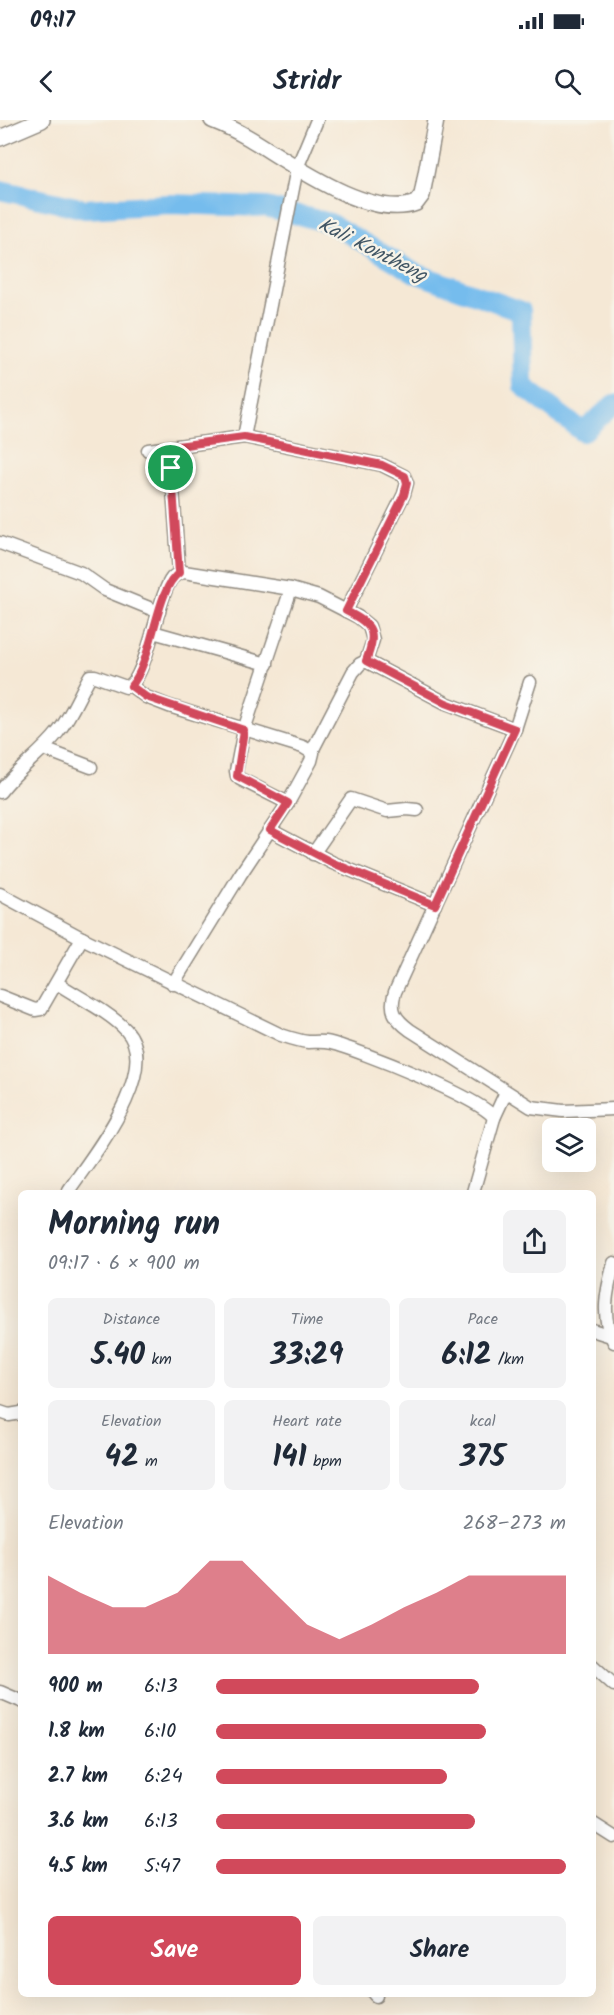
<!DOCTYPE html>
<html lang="en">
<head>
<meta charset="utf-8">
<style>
  body { margin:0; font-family:Kalam,sans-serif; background:#f2f2f3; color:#1f2937; height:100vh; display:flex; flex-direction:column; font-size:22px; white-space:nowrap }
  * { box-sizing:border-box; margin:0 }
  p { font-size:20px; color:#747a83 }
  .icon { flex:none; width:33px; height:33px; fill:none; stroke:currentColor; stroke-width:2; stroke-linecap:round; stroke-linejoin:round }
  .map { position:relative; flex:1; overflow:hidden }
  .details { position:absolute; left:18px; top:1070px; width:578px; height:807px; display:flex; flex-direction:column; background:#fff; border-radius:9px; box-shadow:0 6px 24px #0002 }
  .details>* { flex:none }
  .tools { position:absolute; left:542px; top:998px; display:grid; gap:12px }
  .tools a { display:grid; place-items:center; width:54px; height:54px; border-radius:9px; background:#fff; box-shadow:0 6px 24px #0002; font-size:30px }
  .pin { position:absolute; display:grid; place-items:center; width:51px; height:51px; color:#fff; margin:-26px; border:3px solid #fff; border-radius:50%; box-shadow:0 2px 6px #0007 }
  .round { display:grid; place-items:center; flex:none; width:63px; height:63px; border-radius:9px; background:#f2f2f3 }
  .summary { display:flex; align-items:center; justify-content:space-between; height:102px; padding:0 30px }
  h1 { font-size:33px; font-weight:800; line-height:45px }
  .stats { display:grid; grid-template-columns:repeat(3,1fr); gap:9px; height:102px; padding:6px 30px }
  .stats div { display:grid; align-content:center; border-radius:9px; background:#f2f2f3; text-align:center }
  .stats b { font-size:30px; font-weight:800 }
  .stats small { font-size:16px; font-weight:400 }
  .stats p { font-size:16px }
  .chart { height:168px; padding:12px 30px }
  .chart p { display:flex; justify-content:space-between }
  .chart svg { width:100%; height:108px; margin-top:6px; fill:#d1495b; opacity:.7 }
  .action { display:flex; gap:12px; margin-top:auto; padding:12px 30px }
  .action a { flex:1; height:69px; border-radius:9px; background:#d1495b; color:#fff; font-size:24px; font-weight:800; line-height:69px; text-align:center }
  .action a+a { background:#f2f2f3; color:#1f2937 }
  ul { padding:0 30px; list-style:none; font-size:20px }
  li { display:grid; grid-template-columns:96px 72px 1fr; align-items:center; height:45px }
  li i { height:15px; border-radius:8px; background:#d1495b }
  .status { display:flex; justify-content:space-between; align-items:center; height:42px; padding:0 30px; background:#fff; direction:ltr }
  .status svg { height:16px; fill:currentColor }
  header { display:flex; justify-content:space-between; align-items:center; height:78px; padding:0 30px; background:#fff; font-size:27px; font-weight:800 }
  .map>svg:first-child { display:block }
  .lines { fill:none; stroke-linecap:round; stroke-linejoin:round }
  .river { stroke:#75bced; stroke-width:20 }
  .minor-casing { stroke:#908a80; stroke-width:15 }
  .tertiary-casing { stroke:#908a80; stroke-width:18 }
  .minor { stroke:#fff; stroke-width:12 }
  .tertiary { stroke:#fff; stroke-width:15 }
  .route-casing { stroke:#fff; stroke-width:12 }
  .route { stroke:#d1495b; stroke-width:8 }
  .labels { text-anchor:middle; stroke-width:5; stroke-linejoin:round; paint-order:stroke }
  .water-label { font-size:20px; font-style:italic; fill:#415665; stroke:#f7f3e8 }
</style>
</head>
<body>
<div class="status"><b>09:17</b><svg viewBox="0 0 49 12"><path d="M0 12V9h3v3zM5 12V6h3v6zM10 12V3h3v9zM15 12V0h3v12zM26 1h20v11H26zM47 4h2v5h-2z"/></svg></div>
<header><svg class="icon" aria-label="back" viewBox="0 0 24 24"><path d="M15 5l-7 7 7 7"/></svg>Stridr<svg class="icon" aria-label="search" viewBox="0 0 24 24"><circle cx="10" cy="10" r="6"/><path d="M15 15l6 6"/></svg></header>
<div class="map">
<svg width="614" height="1895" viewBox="0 0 614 1895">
  <rect width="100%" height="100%" fill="#f7f3e8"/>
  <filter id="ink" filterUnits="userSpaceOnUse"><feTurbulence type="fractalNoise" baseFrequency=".0167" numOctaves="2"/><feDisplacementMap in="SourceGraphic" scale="12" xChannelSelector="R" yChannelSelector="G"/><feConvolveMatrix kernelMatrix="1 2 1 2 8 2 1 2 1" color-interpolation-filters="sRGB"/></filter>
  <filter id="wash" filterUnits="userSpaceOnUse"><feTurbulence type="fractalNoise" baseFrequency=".008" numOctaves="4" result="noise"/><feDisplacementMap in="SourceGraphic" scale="24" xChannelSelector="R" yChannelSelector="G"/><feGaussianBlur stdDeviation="1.35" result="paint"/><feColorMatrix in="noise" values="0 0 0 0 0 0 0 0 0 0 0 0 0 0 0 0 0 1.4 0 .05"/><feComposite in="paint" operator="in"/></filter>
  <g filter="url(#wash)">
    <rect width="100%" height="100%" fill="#f5e8d5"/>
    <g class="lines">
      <!-- river -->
      <path class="river" d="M 0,70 L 85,89 L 169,84 L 266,87 L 330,103 L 415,153 L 521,191 L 523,266 L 583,312 L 614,284"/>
    </g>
  </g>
  <g filter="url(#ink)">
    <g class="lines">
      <defs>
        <g id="minor">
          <path d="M 244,317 L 297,48 L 317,0"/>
          <path d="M 170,327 L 179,453"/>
          <path d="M 148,330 L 244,317 L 382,345 L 404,356 L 407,363 L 404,374 L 346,491"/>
          <path d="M 0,423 L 81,453 L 105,470 L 159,492"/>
          <path d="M 153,512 L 267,544"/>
          <path d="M 530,562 L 515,609 L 395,872 C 389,890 395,899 410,910 L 531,987 L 563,991 L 614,989"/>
          <path d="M 131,566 L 146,577 L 169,586 L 303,627 L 313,633 L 311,641 L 288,683 L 240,755 L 173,864"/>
          <path d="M 44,629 L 91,647"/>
          <path d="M 312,631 L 353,552 L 360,544 L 366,541 L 446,583 L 515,609"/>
          <path d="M 0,672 C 17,649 41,634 58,612 C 72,595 79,575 90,556 L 95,556 L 126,567 C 147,563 157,476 172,458 C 176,454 179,453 184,452 L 291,469 L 319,477 L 358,497 L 369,506 L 373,520 L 366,541"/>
          <path d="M 288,683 L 240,659 L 237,656 L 236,651 L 244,610 L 291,469"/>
          <path d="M 270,710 L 333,743 L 435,785"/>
          <path d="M 313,734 L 351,679 L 387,691 L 407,689 L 417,690"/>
          <path d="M 0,774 L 82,818 L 281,915 C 290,918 299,921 308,922 C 316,922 323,921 331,923 C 356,929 484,979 494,998"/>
          <path d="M 57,863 C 79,878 108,891 126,910 C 163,950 92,1036 69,1070"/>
          <path d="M 0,876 L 35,890 L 41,889 L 82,818"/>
          <path d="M 473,1072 L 494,998 L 506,972"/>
          <path d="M 614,1143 C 607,1169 600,1197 614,1222"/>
          <path d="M 592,1210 L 611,1216"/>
          <path d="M 0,1292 L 9,1295 L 21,1293"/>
          <path d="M 592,1545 L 614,1565"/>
          <path d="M 0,1572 L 21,1581"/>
          <path d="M 592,1703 L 614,1717"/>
          <path d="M 374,1874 L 376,1876"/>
        </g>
        <g id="tertiary">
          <path d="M 212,0 C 225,5 237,11 249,18 C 288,41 368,101 416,83 L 422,75 L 436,0"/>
          <path d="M 0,18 L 42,0"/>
        </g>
      </defs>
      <!-- minor casing -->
      <use href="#minor" class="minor-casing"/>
      <!-- tertiary casing -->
      <use href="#tertiary" class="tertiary-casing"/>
      <!-- minor -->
      <use href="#minor" class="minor"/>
      <!-- tertiary -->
      <use href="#tertiary" class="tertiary"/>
    </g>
  </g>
  <g class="lines" filter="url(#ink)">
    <defs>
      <path id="route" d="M 244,317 L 382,345 L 405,356 L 407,363 L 404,375 L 346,491 C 374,505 377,512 366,541 L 446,583 L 515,609 L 435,785 L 333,743 L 270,710 L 288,683 L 237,656 L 244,610 L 146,577 L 131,566 C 153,541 156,468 179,453 L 170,327 Z"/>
    </defs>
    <!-- route casing -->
    <use href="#route" class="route-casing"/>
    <!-- route -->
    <use href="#route" class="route"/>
  </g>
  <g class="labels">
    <!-- water labels -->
    <g class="water-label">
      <text transform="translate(373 129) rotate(27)" y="7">Kali Kontheng</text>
    </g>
  </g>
</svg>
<div class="tools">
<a><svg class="icon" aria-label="layers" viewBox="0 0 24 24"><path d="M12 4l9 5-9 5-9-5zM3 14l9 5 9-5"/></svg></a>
</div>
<div class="pin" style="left:171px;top:348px;background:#1e9e55"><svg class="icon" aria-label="arrive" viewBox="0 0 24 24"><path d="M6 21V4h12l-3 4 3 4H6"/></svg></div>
<section class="details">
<div class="summary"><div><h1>Morning run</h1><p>09:17 · 6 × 900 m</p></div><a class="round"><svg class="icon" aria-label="share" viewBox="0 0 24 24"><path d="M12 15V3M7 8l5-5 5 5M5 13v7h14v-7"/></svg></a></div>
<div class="stats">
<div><p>Distance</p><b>5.40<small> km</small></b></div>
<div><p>Time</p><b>33:29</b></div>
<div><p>Pace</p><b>6:12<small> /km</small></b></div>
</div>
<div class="stats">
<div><p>Elevation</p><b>42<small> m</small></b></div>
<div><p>Heart rate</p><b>141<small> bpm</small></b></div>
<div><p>kcal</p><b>375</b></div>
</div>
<div class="chart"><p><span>Elevation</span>268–273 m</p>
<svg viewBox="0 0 160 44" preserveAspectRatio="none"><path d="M0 44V12L10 19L20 25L30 25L40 19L50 6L60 6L70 19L80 32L90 38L100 32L110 25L120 19L130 12L140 12L150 12L160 12V44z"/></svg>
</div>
<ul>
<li><b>900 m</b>6:13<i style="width:75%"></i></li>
<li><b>1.8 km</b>6:10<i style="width:77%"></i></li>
<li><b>2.7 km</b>6:24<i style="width:66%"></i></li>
<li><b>3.6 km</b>6:13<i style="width:74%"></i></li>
<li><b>4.5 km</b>5:47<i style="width:100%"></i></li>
</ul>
<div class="action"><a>Save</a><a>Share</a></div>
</section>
</div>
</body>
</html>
